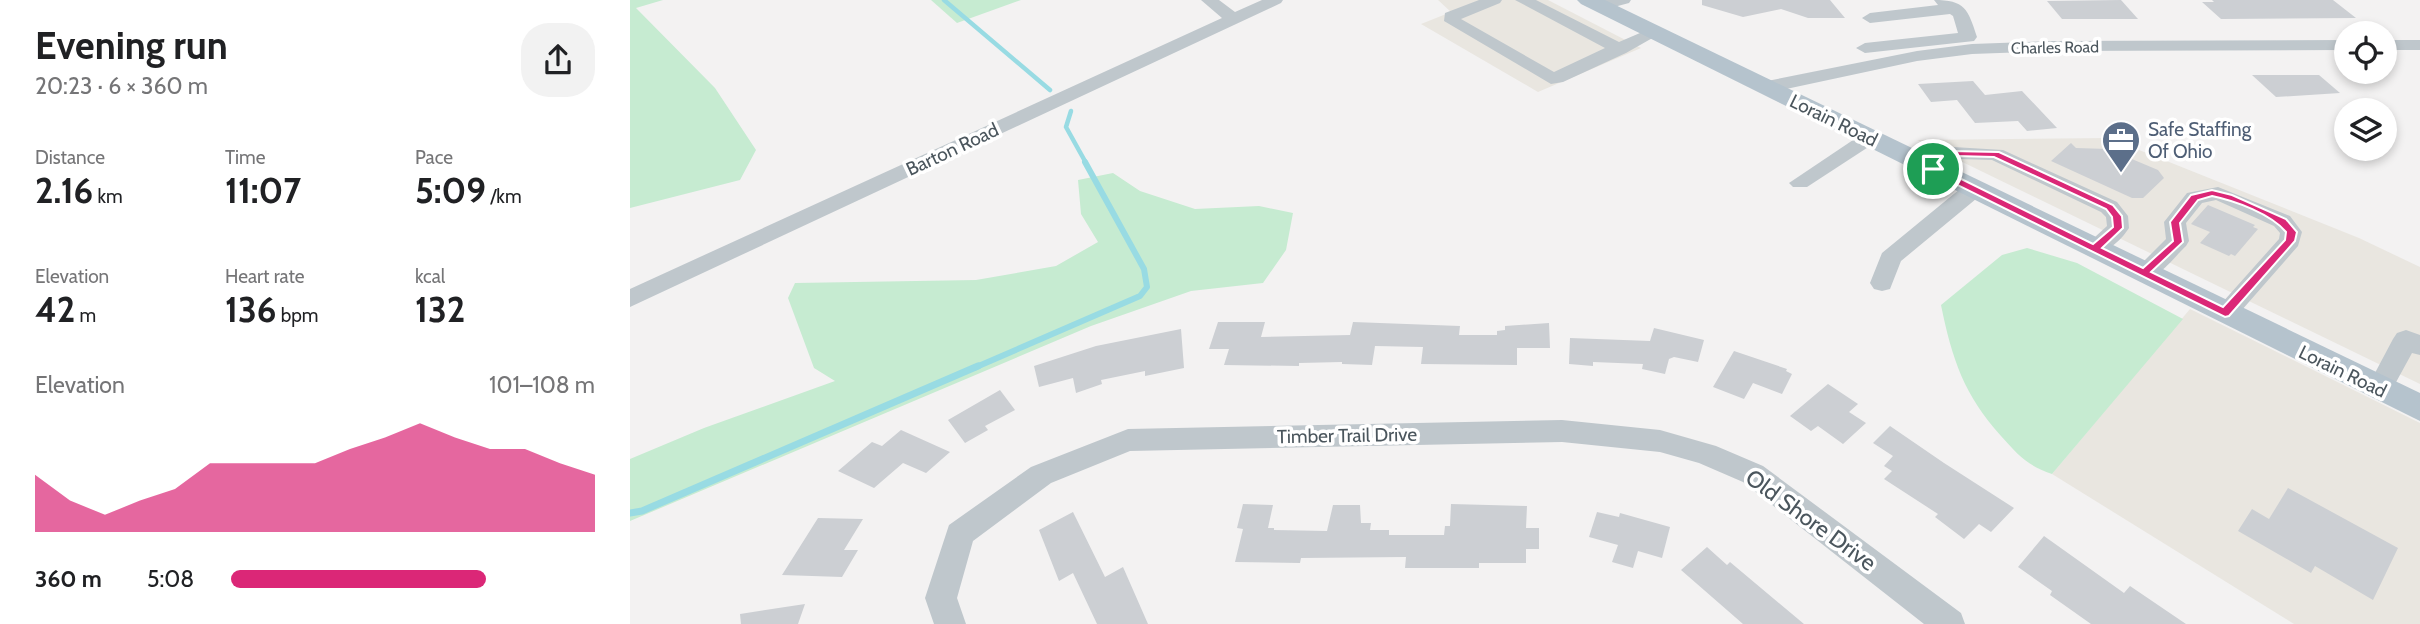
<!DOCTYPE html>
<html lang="en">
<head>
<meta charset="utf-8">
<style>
  body { margin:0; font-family:Cabin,sans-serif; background:#f2f2f2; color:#202124; height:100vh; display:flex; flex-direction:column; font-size:26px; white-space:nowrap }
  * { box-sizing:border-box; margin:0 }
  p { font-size:23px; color:#757577 }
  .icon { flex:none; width:38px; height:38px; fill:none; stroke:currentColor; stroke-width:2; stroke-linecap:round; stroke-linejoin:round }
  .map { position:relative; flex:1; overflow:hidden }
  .details { display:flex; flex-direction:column; background:#fff; width:630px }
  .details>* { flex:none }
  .buttons { position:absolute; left:1704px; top:21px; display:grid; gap:14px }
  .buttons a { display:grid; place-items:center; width:63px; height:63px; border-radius:50%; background:#fff; box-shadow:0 4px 10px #0003; font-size:35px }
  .pin { position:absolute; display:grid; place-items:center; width:60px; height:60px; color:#fff; margin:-30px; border:4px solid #fff; border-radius:50%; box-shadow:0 2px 7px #0007 }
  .round { display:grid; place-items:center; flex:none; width:74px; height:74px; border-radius:28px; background:#f2f2f2 }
  .summary { display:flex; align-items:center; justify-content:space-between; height:119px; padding:0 35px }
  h1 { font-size:38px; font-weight:700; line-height:52px }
  .stats { display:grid; grid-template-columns:repeat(3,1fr); gap:10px; height:119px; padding:7px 35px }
  .stats div { display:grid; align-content:center }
  .stats b { font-size:35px; font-weight:700 }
  .stats small { font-size:19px; font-weight:400 }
  .stats p { font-size:19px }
  .chart { height:196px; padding:14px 35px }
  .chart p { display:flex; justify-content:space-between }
  .chart svg { width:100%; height:126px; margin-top:7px; fill:#db2777; opacity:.7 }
  ul { padding:0 35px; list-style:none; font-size:23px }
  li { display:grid; grid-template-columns:112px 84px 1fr; align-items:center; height:52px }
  li i { height:18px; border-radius:9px; background:#db2777 }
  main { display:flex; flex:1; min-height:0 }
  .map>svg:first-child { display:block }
  .commercial { fill:#e9e6e0 }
  .green { fill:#c6ebd1 }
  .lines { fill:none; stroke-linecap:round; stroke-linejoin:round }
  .stream-far2 { stroke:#98dbe3; stroke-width:4.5 }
  .stream-far1 { stroke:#98dbe3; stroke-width:6 }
  .stream { stroke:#98dbe3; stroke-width:7 }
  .building { fill:#cccfd3 }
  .minor { fill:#bfc7cc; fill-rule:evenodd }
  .major { fill:#b5c3cd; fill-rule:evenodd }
  .route { fill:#db2777; stroke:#fff; stroke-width:2; fill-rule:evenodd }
  .labels { text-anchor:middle; stroke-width:7; stroke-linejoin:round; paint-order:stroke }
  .far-street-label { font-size:16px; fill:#4b565d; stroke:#fff }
  .street-label { font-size:19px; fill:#4b565d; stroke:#fff }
  .service-label { font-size:19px; fill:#4e5e75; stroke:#fff; text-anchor:start }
  .near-street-label { font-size:23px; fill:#4b565d; stroke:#fff }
</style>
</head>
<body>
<main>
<section class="details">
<div class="summary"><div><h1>Evening run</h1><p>20:23 · 6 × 360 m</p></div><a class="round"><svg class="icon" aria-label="share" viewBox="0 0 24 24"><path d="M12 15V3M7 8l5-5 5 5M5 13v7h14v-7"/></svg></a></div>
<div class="stats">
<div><p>Distance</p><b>2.16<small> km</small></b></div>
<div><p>Time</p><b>11:07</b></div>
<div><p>Pace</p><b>5:09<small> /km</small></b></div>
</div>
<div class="stats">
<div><p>Elevation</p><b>42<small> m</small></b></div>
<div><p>Heart rate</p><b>136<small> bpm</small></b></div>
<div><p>kcal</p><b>132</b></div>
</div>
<div class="chart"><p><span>Elevation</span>101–108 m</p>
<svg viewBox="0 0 160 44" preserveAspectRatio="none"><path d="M0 44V24L10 33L20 38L30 33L40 29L50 20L60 20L70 20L80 20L90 15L100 11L110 6L120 11L130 15L140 15L150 20L160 24V44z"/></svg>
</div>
<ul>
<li><b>360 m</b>5:08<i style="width:70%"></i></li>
</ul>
</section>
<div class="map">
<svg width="1790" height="624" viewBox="0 0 1790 624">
  <rect width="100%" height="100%" fill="#f3f2f2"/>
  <!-- commercial -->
  <g class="commercial">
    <path d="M 808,0 L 918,0 L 1011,48 L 908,92 L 791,24 L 821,12 Z"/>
    <path d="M 1479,138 L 1729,238 L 1790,267 L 1790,384 L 1287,140 Z"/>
    <path d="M 1560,309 L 1790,423 L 1790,624 L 1664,624 L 1422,474 Z"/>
  </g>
  <!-- green -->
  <g class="green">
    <path d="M 0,0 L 33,0 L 6,8 L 85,88 L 126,150 L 110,180 L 0,208 Z"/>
    <path d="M 301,0 L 391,0 L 327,23 Z"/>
    <path d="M 483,173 L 510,191 L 565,209 L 629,206 L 663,213 L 656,250 L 633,283 L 561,291 L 461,326 L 0,521 L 0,459 L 74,428 L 205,381 L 184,368 L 158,298 L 165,283 L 346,280 L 426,266 L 468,242 L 451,214 L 448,180 Z"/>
    <path d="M 1397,248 L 1447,263 L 1553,319 L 1422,474 C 1398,466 1388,455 1371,436 C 1334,395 1322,359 1311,305 L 1372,255 Z"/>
  </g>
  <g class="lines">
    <!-- stream-far2 -->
    <g class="stream-far2">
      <path d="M 314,0 L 420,90"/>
      <path d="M 441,111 L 436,127 L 456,163"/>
    </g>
    <!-- stream-far1 -->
    <path class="stream-far1" d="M 344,368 L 510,296 L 517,287 L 514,269 L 455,162"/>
    <!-- stream -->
    <path class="stream" d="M 0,513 L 12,511 L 348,366"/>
  </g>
  <!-- building -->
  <g class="building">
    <path d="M 1072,0 L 1200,0 L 1215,18 L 1178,18 L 1151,9 L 1113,17 L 1072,5 Z"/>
    <path d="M 1491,0 L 1508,19 L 1432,19 L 1417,1 Z"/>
    <path d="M 1582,0 L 1703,0 L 1726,18 L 1591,19 L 1572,2 L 1584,2 Z"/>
    <path d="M 1622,75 L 1689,75 L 1710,93 L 1646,97 Z"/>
    <path d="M 1343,81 L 1355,95 L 1392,91 L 1427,128 L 1397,131 L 1388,121 L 1345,123 L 1327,100 L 1301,102 L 1288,84 Z"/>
    <path d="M 1441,143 L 1446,148 L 1478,149 L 1528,170 L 1534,178 L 1513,198 L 1502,198 L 1421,161 Z"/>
    <path d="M 1578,205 L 1625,225 L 1623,227 L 1628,229 L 1605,256 L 1601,254 L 1599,256 L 1570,243 L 1580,232 L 1561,224 Z"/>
    <path d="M 588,322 L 635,322 L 631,337 L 720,335 L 723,322 L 830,326 L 829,335 L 867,335 L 867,331 L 875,330 L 875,326 L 919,323 L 920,348 L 887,348 L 887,365 L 791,364 L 793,347 L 745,346 L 742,365 L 712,364 L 712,362 L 669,363 L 669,366 L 594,365 L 599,349 L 579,349 Z"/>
    <path d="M 1024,328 L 1074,340 L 1068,362 L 1044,357 L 1039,359 L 1035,374 L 1012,369 L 1013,364 L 963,362 L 963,366 L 939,364 L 940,338 L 1020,341 Z"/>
    <path d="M 551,329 L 554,368 L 515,376 L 515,371 L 471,380 L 472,384 L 446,393 L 443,378 L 409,387 L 404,366 L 466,346 Z"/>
    <path d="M 1104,351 L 1157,369 L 1156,371 L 1162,374 L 1152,394 L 1123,383 L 1114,399 L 1083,387 Z"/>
    <path d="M 1198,384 L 1228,404 L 1219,412 L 1236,423 L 1213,444 L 1188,426 L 1181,431 L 1160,416 Z"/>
    <path d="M 370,390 L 385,410 L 355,426 L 358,430 L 335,443 L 318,420 Z"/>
    <path d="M 1260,426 L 1314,463 L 1384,508 L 1361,532 L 1349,524 L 1334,539 L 1305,517 L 1308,514 L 1254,479 L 1262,471 L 1254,466 L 1263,456 L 1243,443 Z"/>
    <path d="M 271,430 L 320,452 L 296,473 L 273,463 L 244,488 L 208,471 L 242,442 L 252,446 Z"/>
    <path d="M 1658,488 L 1768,548 L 1743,600 L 1685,566 L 1681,573 L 1608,531 L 1622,509 L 1639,519 Z"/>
    <path d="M 613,504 L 643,505 L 638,528 L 644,528 L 644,530 L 697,531 L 703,505 L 730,505 L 731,523 L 741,523 L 740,530 L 759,530 L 759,535 L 814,535 L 815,526 L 820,526 L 821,504 L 897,506 L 896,528 L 909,528 L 909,549 L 896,549 L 896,563 L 849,563 L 849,568 L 775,568 L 776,557 L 671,558 L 670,563 L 605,562 L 613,529 L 607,528 Z"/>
    <path d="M 443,512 L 475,577 L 493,567 L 518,624 L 467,624 L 443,573 L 429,581 L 409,530 Z"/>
    <path d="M 967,512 L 989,517 L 990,513 L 1040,527 L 1032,558 L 1008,551 L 1003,568 L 982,562 L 988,545 L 959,537 Z"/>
    <path d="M 188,518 L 233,519 L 214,550 L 228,550 L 212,577 L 152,575 Z"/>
    <path d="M 1414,536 L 1494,593 L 1500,586 L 1556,624 L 1461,624 L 1420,595 L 1422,591 L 1388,567 Z"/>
    <path d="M 1077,547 L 1097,565 L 1100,562 L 1174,624 L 1113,624 L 1051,570 Z"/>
    <path d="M 175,604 L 168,624 L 111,624 L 110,614 Z"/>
  </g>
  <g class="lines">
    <!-- minor -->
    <g class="minor">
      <path d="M 571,0 L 589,0 L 605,12 L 632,0 L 653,0 L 651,3 L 0,307 L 0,289 L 592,18 Z"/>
      <path d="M 849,0 L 872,0 L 870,3 L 831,19 L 924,72 L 975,48 L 885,0 L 906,0 L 989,42 L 1024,27 L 1033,32 L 996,53 L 933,82 L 921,84 L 814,21 L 815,13 Z"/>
      <path d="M 973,0 L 1001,0 L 999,3 L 969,11 L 961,6 L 963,2 Z"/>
      <path d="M 1304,0 C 1335,0 1338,9 1347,37 L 1344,41 L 1235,53 L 1226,48 L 1235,43 L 1328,33 L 1323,16 L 1320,14 L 1240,23 L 1232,18 L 1240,13 L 1308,5 Z"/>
      <path d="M 1717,40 L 1717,50 L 1423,51 L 1342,54 L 1287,61 L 1137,93 L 1128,87 L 1137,81 L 1287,51 L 1342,44 L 1423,41 Z"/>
      <rect x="1755" y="40" width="35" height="10"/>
      <path d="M 1239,132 L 1246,134 L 1249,138 L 1246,142 L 1177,187 L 1163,187 L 1159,183 L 1232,134 Z"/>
      <path d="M 1323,147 L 1373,150 L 1487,202 L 1498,216 L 1499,228 C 1490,242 1472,258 1456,253 L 1453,248 L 1477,226 L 1476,217 L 1471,212 L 1362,160 L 1328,159 L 1310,173 L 1296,173 L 1293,169 C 1299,160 1312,150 1323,147 Z"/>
      <path d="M 1344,183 L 1352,184 L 1355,189 L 1352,194 L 1271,261 L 1260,289 L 1252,291 L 1244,289 L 1240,283 L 1252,253 L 1336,184 Z"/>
      <path d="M 1588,187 L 1660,216 L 1672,232 L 1668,246 L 1604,319 L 1595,322 L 1586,319 L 1583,313 L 1649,239 L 1650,233 L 1644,226 L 1586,200 L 1572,203 L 1556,223 L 1559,241 L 1556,246 C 1542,259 1526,284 1506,279 L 1502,273 L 1536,239 L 1534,222 L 1557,193 Z"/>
      <path d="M 1776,330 L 1790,335 L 1790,355 L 1782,353 L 1759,395 L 1750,398 L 1741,395 L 1737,388 L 1763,339 L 1767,333 Z"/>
      <path d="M 932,420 L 1030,430 L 1086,446 L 1133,466 L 1331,613 L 1335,624 L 1294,624 L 1113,482 L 1069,463 L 1030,452 L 932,442 L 500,451 L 421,483 L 343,541 L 327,598 L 336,624 L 304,624 L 295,598 L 319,525 L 401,467 L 498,429 Z"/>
    </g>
    <!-- major -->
    <path class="major" d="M 947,0 L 975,0 L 1790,393 L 1790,421 L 951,4 Z"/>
  </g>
  <!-- route -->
  <path class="route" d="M 1320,151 L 1369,152 L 1483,205 L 1492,216 L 1493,228 L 1472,248 L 1513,268 L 1543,241 L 1540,222 L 1561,195 L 1582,190 L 1602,195 L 1656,219 L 1667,232 L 1665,241 L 1599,316 L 1595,317 L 1299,171 L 1299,167 ZM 1326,156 L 1364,157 L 1476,209 L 1482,217 L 1483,227 L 1463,244 L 1309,168 ZM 1582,196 C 1606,201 1641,214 1656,232 L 1655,240 L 1593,307 L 1521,272 L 1553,242 L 1550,223 L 1568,200 Z"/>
  <!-- icons -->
  <defs>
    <symbol id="office-pin" viewBox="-11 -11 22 30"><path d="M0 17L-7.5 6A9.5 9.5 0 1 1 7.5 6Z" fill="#5c6f8a" stroke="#fff"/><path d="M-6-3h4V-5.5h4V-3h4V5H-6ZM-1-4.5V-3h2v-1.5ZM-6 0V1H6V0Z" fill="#fff"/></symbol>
  </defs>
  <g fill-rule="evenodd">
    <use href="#office-pin" x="1469" y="118" width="44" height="60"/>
  </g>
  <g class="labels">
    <!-- far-street labels -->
    <g class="far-street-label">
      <text transform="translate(1425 47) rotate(-1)" y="6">Charles Road</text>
    </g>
    <!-- street labels -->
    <g class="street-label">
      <text transform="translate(1204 120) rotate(26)" y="7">Lorain Road</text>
      <text transform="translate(322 149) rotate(-25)" y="7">Barton Road</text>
      <text transform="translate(1713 371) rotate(26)" y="7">Lorain Road</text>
      <text transform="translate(717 435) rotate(-1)" y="7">Timber Trail Drive</text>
    </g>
    <!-- service labels -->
    <g class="service-label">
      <text x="1518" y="136">Safe Staffing<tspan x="1518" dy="22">Of Ohio</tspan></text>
    </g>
    <!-- near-street labels -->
    <g class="near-street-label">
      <text transform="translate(1181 520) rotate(36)" y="8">Old Shore Drive</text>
    </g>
  </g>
</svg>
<div class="buttons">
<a><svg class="icon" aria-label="locate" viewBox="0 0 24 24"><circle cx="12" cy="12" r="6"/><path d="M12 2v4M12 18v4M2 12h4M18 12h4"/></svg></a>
<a><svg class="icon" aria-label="layers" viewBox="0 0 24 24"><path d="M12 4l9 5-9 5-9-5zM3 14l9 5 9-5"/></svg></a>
</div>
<div class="pin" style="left:1303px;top:169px;background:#1e9e55"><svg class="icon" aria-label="arrive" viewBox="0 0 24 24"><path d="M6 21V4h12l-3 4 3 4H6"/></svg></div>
</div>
</main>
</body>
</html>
